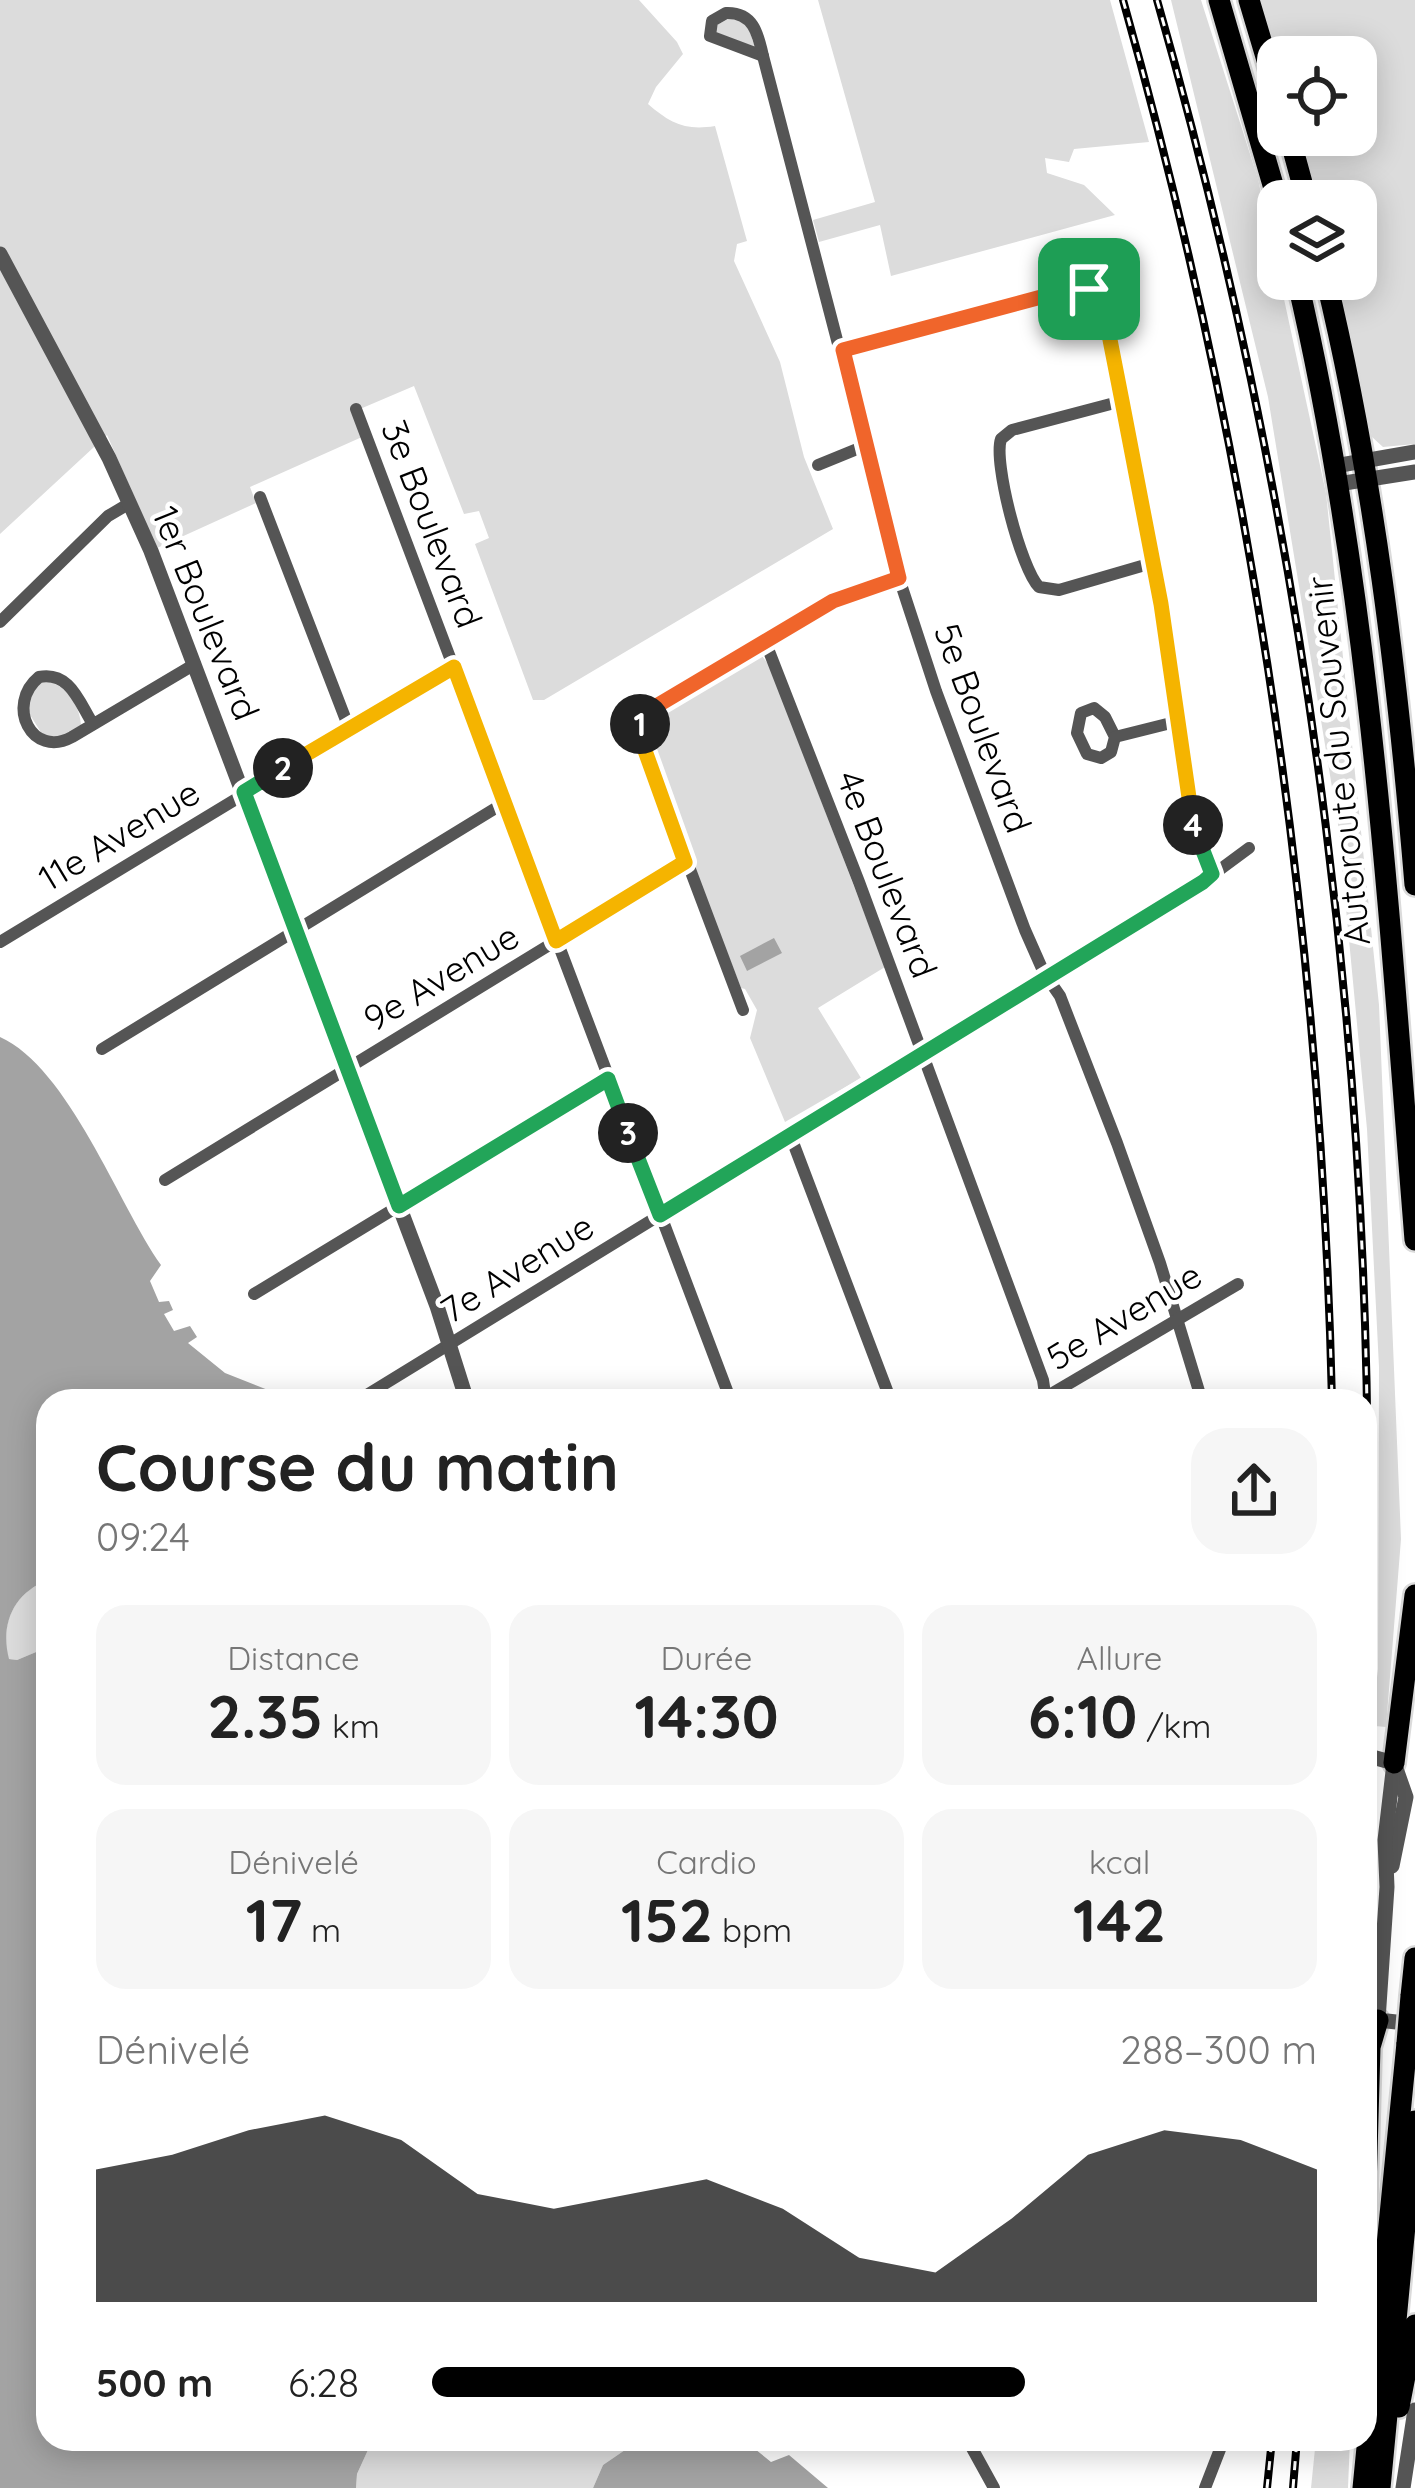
<!DOCTYPE html>
<html lang="fr">
<head>
<meta charset="utf-8">
<style>
  body { margin:0; font-family:Quicksand,sans-serif; background:#f6f6f6; color:#222; height:100vh; display:flex; flex-direction:column; font-size:45px; white-space:nowrap }
  * { box-sizing:border-box; margin:0 }
  p { font-size:39px; color:#767676 }
  .icon { flex:none; width:66px; height:66px; fill:none; stroke:currentColor; stroke-width:2; stroke-linecap:round; stroke-linejoin:round }
  .map { position:relative; flex:1; overflow:hidden }
  .side { position:absolute; left:36px; top:1389px; width:1341px; height:1062px; display:flex; flex-direction:column; background:#fff; border-radius:36px; box-shadow:0 6px 30px #0003 }
  .side>* { flex:none }
  .buttons { position:absolute; left:1257px; top:36px; display:grid; gap:24px }
  .buttons a { display:grid; place-items:center; width:120px; height:120px; border-radius:24px; background:#fff; box-shadow:0 6px 30px #0003; font-size:60px }
  .pin { position:absolute; display:grid; place-items:center; width:102px; height:102px; color:#fff; margin:-51px; border-radius:24px; box-shadow:0 6px 18px #0006 }
  .km { position:absolute; width:60px; height:60px; margin:-30px; border-radius:50%; background:#222; color:#fff; font-size:33px; line-height:60px; text-align:center }
  .round { display:grid; place-items:center; flex:none; width:126px; height:126px; border-radius:36px; background:#f6f6f6 }
  .summary { display:flex; align-items:center; justify-content:space-between; height:204px; padding:0 60px }
  h1 { font-size:66px; font-weight:700; line-height:90px }
  .figures { display:grid; grid-template-columns:repeat(3,1fr); gap:18px; height:204px; padding:12px 60px }
  .figures div { display:grid; align-content:center; border-radius:30px; background:#f6f6f6; text-align:center }
  .figures b { font-size:60px; font-weight:700 }
  .figures small { font-size:33px; font-weight:400 }
  .figures p { font-size:33px }
  .chart { height:336px; padding:24px 60px }
  .chart p { display:flex; justify-content:space-between }
  .chart svg { width:100%; height:216px; margin-top:12px; fill:#000; opacity:.7 }
  ul { padding:0 60px; list-style:none; font-size:39px }
  li { display:grid; grid-template-columns:192px 144px 1fr; align-items:center; height:90px }
  li i { height:30px; border-radius:15px; background:#000 }
  .map>svg:first-child { display:block }
  .green { fill:#dcdcdc }
  .water { fill:#a3a3a3 }
  .lines { fill:none; stroke-linecap:round; stroke-linejoin:round }
  .trunk-casing { stroke:#dbdbdb; stroke-width:26 }
  .minor { stroke:#555; stroke-width:12 }
  .tertiary { stroke:#555; stroke-width:15 }
  .trunk { stroke:#000; stroke-width:21 }
  .rail-casing { stroke:#000; stroke-width:8 }
  .rail { stroke:#fff; stroke-width:3; stroke-dasharray:9; stroke-linecap:butt }
  .trunk-bridge-casing { stroke:#dbdbdb; stroke-width:26; stroke-linecap:butt }
  .trunk-bridge { stroke:#000; stroke-width:21 }
  .split-1-casing { stroke:#fff; stroke-width:24 }
  .split-2-casing { stroke:#fff; stroke-width:24 }
  .split-3-casing { stroke:#fff; stroke-width:24 }
  .split-4-casing { stroke:#fff; stroke-width:24 }
  .split-5-casing { stroke:#fff; stroke-width:24 }
  .split-1 { stroke:#f0652b; stroke-width:15 }
  .split-2 { stroke:#f5b400; stroke-width:15 }
  .split-3 { stroke:#22a559; stroke-width:15 }
  .split-4 { stroke:#22a559; stroke-width:15 }
  .split-5 { stroke:#f5b400; stroke-width:15 }
  .labels { text-anchor:middle; stroke-width:9; stroke-linejoin:round; paint-order:stroke }
  .street-label { font-size:36px; fill:#000; stroke:#fff }
</style>
</head>
<body>
<div class="map">
<svg width="1415" height="2488" viewBox="0 0 1415 2488">
  <rect width="100%" height="100%" fill="#fff"/>
  <!-- green -->
  <g class="green">
    <path d="M 0,0 L 639,0 L 677,42 L 683,54 L 656,87 L 648,104 C 670,123 685,131 715,126 L 747,241 L 737,244 L 734,261 L 780,362 L 804,457 L 833,529 L 544,700 L 533,700 L 475,544 L 489,538 L 479,511 L 464,514 L 414,386 L 360,409 L 358,405 L 350,409 L 362,437 L 250,487 L 256,503 L 157,548 L 107,435 L 0,534 Z"/>
    <path d="M 818,0 L 1110,0 L 1149,142 L 1074,149 L 1069,162 L 1045,158 L 1047,173 L 1084,185 L 1115,215 L 891,276 L 880,225 L 819,242 L 813,220 L 875,202 Z"/>
    <path d="M 1171,0 L 1201,0 L 1258,179 L 1326,493 L 1379,1005 L 1401,1539 L 1386,1727 L 1375,1726 L 1372,1719 L 1378,1669 L 1379,1367 L 1367,1129 L 1338,824 L 1268,397 Z"/>
    <path d="M 1260,0 L 1415,0 L 1415,444 L 1383,447 L 1372,437 L 1336,279 L 1356,279 L 1356,201 L 1316,201 L 1299,135 L 1356,135 L 1356,57 L 1278,57 L 1278,63 Z"/>
    <path d="M 732,17 L 747,24 L 755,47 L 717,34 L 715,26 Z"/>
    <path d="M 752,655 L 762,656 L 769,665 L 885,967 L 818,1008 L 861,1078 L 785,1122 L 750,1038 L 757,1010 L 745,989 L 741,988 L 647,747 L 644,730 L 653,714 Z"/>
    <path d="M 42,681 C 65,682 79,703 81,725 L 60,738 L 42,734 L 27,710 L 32,690 Z"/>
    <path d="M 48,1580 L 48,1647 L 17,1660 L 8,1659 C 0,1624 13,1593 48,1580 Z"/>
    <path d="M 373,2439 L 557,2439 L 577,2448 L 611,2439 L 641,2439 L 603,2465 L 593,2488 L 356,2488 L 357,2474 Z"/>
    <path d="M 1316,2439 L 1350,2439 L 1348,2488 L 1311,2488 Z"/>
  </g>
  <!-- water -->
  <g class="water">
    <path d="M 774,938 L 782,953 L 747,971 L 740,956 Z"/>
    <path d="M 0,1037 C 69,1068 118,1204 161,1265 L 150,1281 L 159,1302 L 169,1301 L 173,1310 L 164,1314 L 174,1331 L 190,1326 L 197,1337 L 188,1343 L 225,1373 L 296,1401 L 48,1401 L 48,1580 C 13,1593 0,1625 9,1659 L 17,1660 L 48,1647 L 48,2439 L 195,2439 L 197,2442 L 203,2439 L 373,2439 L 357,2474 L 356,2488 L 0,2488 Z"/>
    <path d="M 641,2439 L 736,2439 L 745,2441 L 771,2462 L 789,2455 L 828,2488 L 593,2488 L 603,2465 Z"/>
  </g>
  <g class="lines">
    <defs>
      <g id="trunk">
        <path d="M 1219,0 L 1278,202"/>
        <path d="M 1249,0 L 1278,97"/>
        <path d="M 1289,135 L 1307,201"/>
        <path d="M 1297,279 C 1371,595 1389,918 1415,1240"/>
        <path d="M 1326,279 C 1374,479 1398,680 1415,885"/>
        <path d="M 1394,1763 L 1415,1595"/>
        <path d="M 1411,1996 L 1415,1958"/>
        <path d="M 1365,2225 L 1370,2047 L 1378,2020"/>
        <path d="M 1399,2407 L 1415,2325"/>
        <path d="M 1363,2488 L 1407,2043"/>
        <path d="M 1380,2488 L 1415,2121"/>
      </g>
    </defs>
    <!-- trunk casing -->
    <use href="#trunk" class="trunk-casing"/>
    <!-- minor -->
    <g class="minor">
      <path d="M 726,13 C 753,12 758,33 763,56 L 710,36 L 712,21 Z"/>
      <path d="M 763,56 L 899,578 L 936,691 L 1025,930 L 1044,973 L 1060,996 L 1117,1143 L 1160,1263 L 1202,1401"/>
      <path d="M 843,350 L 1071,289 L 1089,289 L 1099,295 L 1161,605 L 1195,832 L 1212,875"/>
      <path d="M 1122,401 L 1012,430 L 1001,439 C 993,462 1021,569 1039,587 L 1059,590 L 1152,563"/>
      <path d="M 356,409 L 731,1401"/>
      <path d="M 818,465 L 867,445"/>
      <path d="M 260,497 L 349,728"/>
      <path d="M 0,622 L 108,516 L 130,503"/>
      <path d="M 765,641 L 859,882 L 1043,1380 L 1046,1401"/>
      <path d="M 1094,708 L 1105,717 L 1115,737 L 1111,752 L 1101,758 L 1087,754 L 1077,733 L 1081,713 Z"/>
      <path d="M 93,724 C 79,702 70,671 39,677 C 5,705 32,759 72,737 L 195,664"/>
      <path d="M 1115,737 L 1179,721"/>
      <path d="M 0,942 L 454,667"/>
      <path d="M 743,1010 L 639,734 L 641,720 L 648,711 L 833,601 L 899,578"/>
      <path d="M 102,1049 L 504,803"/>
      <path d="M 786,1138 L 794,1145 L 891,1401"/>
      <path d="M 165,1180 L 685,862"/>
      <path d="M 254,1294 L 608,1079"/>
      <path d="M 365,1396 L 1203,882 L 1249,848"/>
      <path d="M 1041,1400 L 1238,1284"/>
      <path d="M 967,2439 L 994,2488"/>
      <path d="M 1205,2488 L 1224,2439"/>
    </g>
    <!-- tertiary -->
    <g class="tertiary">
      <path d="M 0,254 L 109,458 L 151,551 L 437,1306 L 467,1401"/>
      <path d="M 1335,466 L 1415,452"/>
      <path d="M 1338,484 L 1415,472"/>
      <path d="M 1365,1755 L 1394,1763 L 1406,1797 L 1392,1866"/>
      <path d="M 1394,1763 L 1385,1840 L 1387,1887 L 1378,2020 L 1415,2024"/>
      <path d="M 1403,2488 L 1415,2410"/>
    </g>
    <!-- trunk -->
    <use href="#trunk" class="trunk"/>
    <defs>
      <g id="rail">
        <path d="M 1123,0 C 1252,457 1321,926 1332,1401"/>
        <path d="M 1157,0 C 1311,540 1383,1102 1365,1663"/>
        <path d="M 1267,2488 L 1272,2439"/>
        <path d="M 1293,2488 L 1297,2439"/>
      </g>
    </defs>
    <!-- rail casing -->
    <use href="#rail" class="rail-casing"/>
    <!-- rail -->
    <use href="#rail" class="rail"/>
    <defs>
      <path id="trunk-bridge" d="M 1407,2043 L 1411,1996"/>
    </defs>
    <!-- trunk-bridge casing -->
    <use href="#trunk-bridge" class="trunk-bridge-casing"/>
    <!-- trunk-bridge -->
    <use href="#trunk-bridge" class="trunk-bridge"/>
  </g>
  <g class="lines">
    <defs>
      <path id="split-1" d="M 640,724 L 648,711 L 833,601 L 899,578 L 843,350 L 1071,289 L 1089,289"/>
      <path id="split-2" d="M 283,768 L 454,667 L 556,941 L 685,862 L 639,734 L 640,724"/>
      <path id="split-3" d="M 283,768 L 244,792 L 399,1206 L 608,1079 L 628,1133"/>
      <path id="split-4" d="M 628,1133 L 660,1215 L 1203,882 L 1212,874 L 1193,825"/>
      <path id="split-5" d="M 1089,289 L 1103,304 L 1122,401 L 1161,604 L 1193,825"/>
    </defs>
    <!-- split-1 casing -->
    <use href="#split-1" class="split-1-casing"/>
    <!-- split-2 casing -->
    <use href="#split-2" class="split-2-casing"/>
    <!-- split-3 casing -->
    <use href="#split-3" class="split-3-casing"/>
    <!-- split-4 casing -->
    <use href="#split-4" class="split-4-casing"/>
    <!-- split-5 casing -->
    <use href="#split-5" class="split-5-casing"/>
    <!-- split-1 -->
    <use href="#split-1" class="split-1"/>
    <!-- split-2 -->
    <use href="#split-2" class="split-2"/>
    <!-- split-3 -->
    <use href="#split-3" class="split-3"/>
    <!-- split-4 -->
    <use href="#split-4" class="split-4"/>
    <!-- split-5 -->
    <use href="#split-5" class="split-5"/>
  </g>
  <g class="labels">
    <!-- street labels -->
    <g class="street-label">
      <text transform="translate(432 524) rotate(69)" y="13">3e Boulevard</text>
      <text transform="translate(206 613) rotate(68)" y="13">1er Boulevard</text>
      <text transform="translate(983 728) rotate(70)" y="13">5e Boulevard</text>
      <text transform="translate(1338 761) rotate(-96)" y="13">Autoroute du Souvenir</text>
      <text transform="translate(119 835) rotate(-31)" y="13">11e Avenue</text>
      <text transform="translate(887 874) rotate(69)" y="13">4e Boulevard</text>
      <text transform="translate(441 977) rotate(-31)" y="13">9e Avenue</text>
      <text transform="translate(517 1268) rotate(-32)" y="13">7e Avenue</text>
      <text transform="translate(1124 1316) rotate(-31)" y="13">5e Avenue</text>
    </g>
  </g>
</svg>
<div class="buttons">
<a><svg class="icon" aria-label="locate" viewBox="0 0 24 24"><circle cx="12" cy="12" r="6"/><path d="M12 2v4M12 18v4M2 12h4M18 12h4"/></svg></a>
<a><svg class="icon" aria-label="layers" viewBox="0 0 24 24"><path d="M12 4l9 5-9 5-9-5zM3 14l9 5 9-5"/></svg></a>
</div>
<div class="pin" style="left:1089px;top:289px;background:#1e9e55"><svg class="icon" aria-label="arrive" viewBox="0 0 24 24"><path d="M6 21V4h12l-3 4 3 4H6"/></svg></div>
<b class="km" style="left:640px;top:724px">1</b>
<b class="km" style="left:283px;top:768px">2</b>
<b class="km" style="left:628px;top:1133px">3</b>
<b class="km" style="left:1193px;top:825px">4</b>
<section class="side">
<div class="summary"><div><h1>Course du matin</h1><p>09:24</p></div><a class="round"><svg class="icon" aria-label="share" viewBox="0 0 24 24"><path d="M12 15V3M7 8l5-5 5 5M5 13v7h14v-7"/></svg></a></div>
<div class="figures">
<div><p>Distance</p><b>2.35<small> km</small></b></div>
<div><p>Durée</p><b>14:30</b></div>
<div><p>Allure</p><b>6:10<small> /km</small></b></div>
</div>
<div class="figures">
<div><p>Dénivelé</p><b>17<small> m</small></b></div>
<div><p>Cardio</p><b>152<small> bpm</small></b></div>
<div><p>kcal</p><b>142</b></div>
</div>
<div class="chart"><p><span>Dénivelé</span>288–300 m</p>
<svg viewBox="0 0 160 44" preserveAspectRatio="none"><path d="M0 44V17L10 14L20 9L30 6L40 11L50 22L60 25L70 22L80 19L90 25L100 35L110 38L120 27L130 14L140 9L150 11L160 17V44z"/></svg>
</div>
<ul>
<li><b>500 m</b>6:28<i style="width:67%"></i></li>
</ul>
</section>
</div>
</body>
</html>
